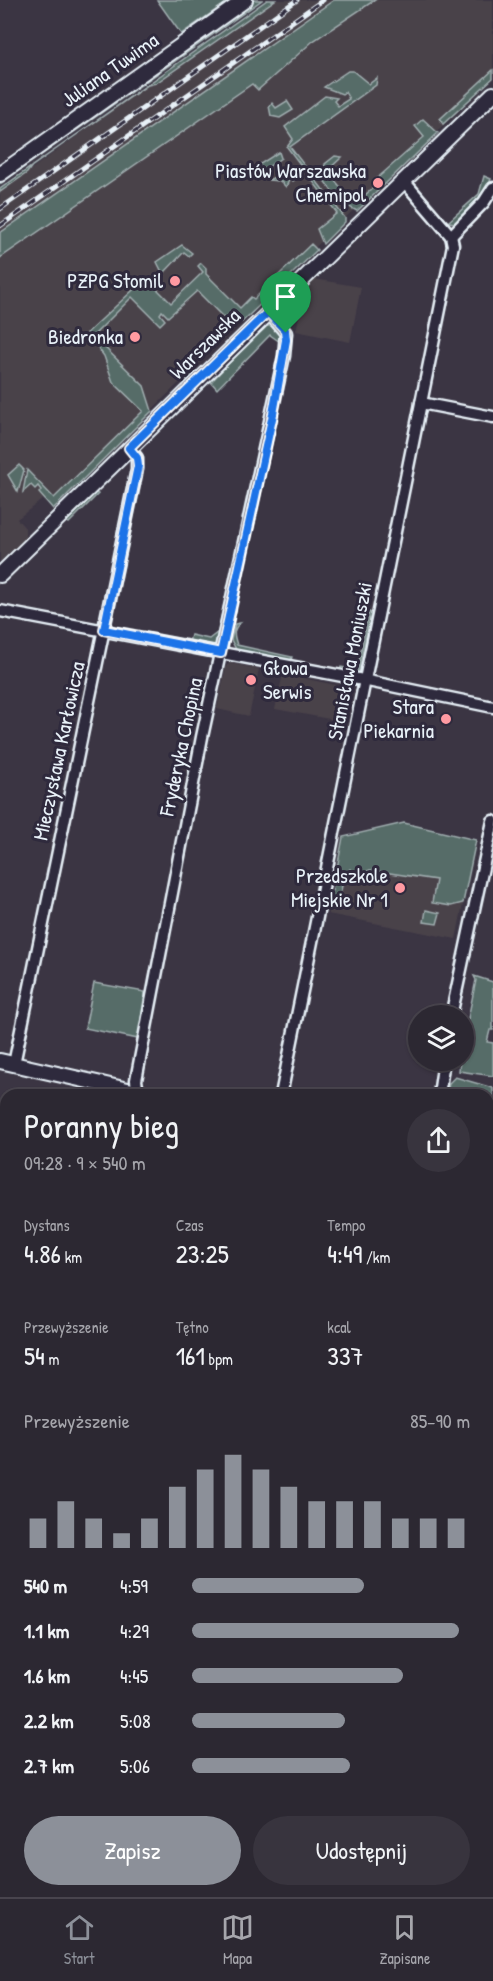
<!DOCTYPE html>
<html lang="pl">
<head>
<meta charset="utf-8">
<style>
  body { margin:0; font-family:"Patrick Hand",sans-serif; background:#38343e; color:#f1f3f6; height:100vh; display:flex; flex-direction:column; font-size:22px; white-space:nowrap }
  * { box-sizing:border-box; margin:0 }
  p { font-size:20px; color:#a6a6ac }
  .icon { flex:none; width:33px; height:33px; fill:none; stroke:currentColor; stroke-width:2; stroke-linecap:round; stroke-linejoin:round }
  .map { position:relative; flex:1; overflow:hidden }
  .panel { position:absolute; left:0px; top:1089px; width:494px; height:808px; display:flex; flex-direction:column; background:#2c2832; border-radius:18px 18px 0 0; box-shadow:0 2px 4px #0004,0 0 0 2px #48444d }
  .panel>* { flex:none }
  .buttons { position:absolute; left:408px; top:1005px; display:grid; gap:12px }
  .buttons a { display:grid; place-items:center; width:66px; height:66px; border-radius:50%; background:#2c2832; box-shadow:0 2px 4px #0004,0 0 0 2px #48444d; font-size:30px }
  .pin { position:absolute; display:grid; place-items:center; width:51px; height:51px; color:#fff; margin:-62px -26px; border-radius:50% 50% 50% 0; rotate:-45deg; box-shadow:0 0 6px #0007 }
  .pin .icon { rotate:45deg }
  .round { display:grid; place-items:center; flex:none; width:63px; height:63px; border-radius:32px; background:#38343e }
  .overview { display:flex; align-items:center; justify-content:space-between; height:102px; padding:0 24px }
  h1 { font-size:33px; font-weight:600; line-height:45px }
  .stats { display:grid; grid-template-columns:repeat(3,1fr); gap:9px; height:102px; padding:6px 24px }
  .stats div { display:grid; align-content:center }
  .stats b { font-size:26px; font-weight:600 }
  .stats small { font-size:16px; font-weight:400 }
  .stats p { font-size:16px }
  .chart { height:168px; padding:12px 24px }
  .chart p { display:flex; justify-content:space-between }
  .chart svg { width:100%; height:108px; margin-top:6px; stroke:#8c9099; stroke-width:6 }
  .primary-button { display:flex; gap:12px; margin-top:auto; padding:12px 24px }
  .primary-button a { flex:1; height:69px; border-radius:36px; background:#8c9099; color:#fff; font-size:24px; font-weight:600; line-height:69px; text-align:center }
  .primary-button a+a { background:#38343e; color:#f1f3f6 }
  ul { padding:0 24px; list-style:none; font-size:20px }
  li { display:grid; grid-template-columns:96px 72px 1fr; align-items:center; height:45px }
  li i { height:15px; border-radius:8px; background:#8c9099 }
  .dock { display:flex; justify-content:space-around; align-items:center; height:84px; border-top:2px solid #48444d; background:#2c2832; font-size:16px; color:#a6a6ac }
  .dock a { display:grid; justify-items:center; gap:3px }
  .dock .current { color:#8c9099 }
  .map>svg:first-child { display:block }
  .built { fill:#4a424a }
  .green { fill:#576c67; stroke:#a0aeb0; stroke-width:1.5 }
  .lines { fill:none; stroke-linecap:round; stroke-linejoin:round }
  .minor-casing { stroke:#e8f1f8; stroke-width:15 }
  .tertiary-casing { stroke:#e8f1f8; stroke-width:18 }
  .minor { stroke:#2f2a3d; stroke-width:10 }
  .tertiary { stroke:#2f2a3d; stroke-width:14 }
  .rail-casing { stroke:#e8f1f8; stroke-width:5 }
  .rail { stroke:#2f2a3d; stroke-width:3; stroke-dasharray:9; stroke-linecap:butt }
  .route-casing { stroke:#fff; stroke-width:12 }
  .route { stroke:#1a73e8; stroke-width:8 }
  .poi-dot { fill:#ff9aa2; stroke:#2f2a3d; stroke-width:2 }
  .labels { text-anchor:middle; stroke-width:6; stroke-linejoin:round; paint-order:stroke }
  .street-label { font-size:21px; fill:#e8f1f8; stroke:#2f2a3d }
  .poi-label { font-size:21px; fill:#e8f1f8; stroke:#2f2a3d; text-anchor:end }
</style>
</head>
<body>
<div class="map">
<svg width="493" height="1897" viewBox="0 0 493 1897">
  <rect width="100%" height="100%" fill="#3b3543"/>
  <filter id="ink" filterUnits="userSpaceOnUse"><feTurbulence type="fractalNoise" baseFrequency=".0167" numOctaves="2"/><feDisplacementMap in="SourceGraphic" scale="12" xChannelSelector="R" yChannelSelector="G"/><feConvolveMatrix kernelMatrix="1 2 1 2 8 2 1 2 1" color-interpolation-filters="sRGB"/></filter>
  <g filter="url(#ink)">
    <!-- built -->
    <g class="built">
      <path d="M 275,0 L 334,0 L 0,233 L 0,192 L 117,107 L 149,85 L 157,83 Z"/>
      <path d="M 371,0 L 493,0 L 493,78 L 345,218 L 53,508 L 43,499 L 17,519 L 25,528 L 25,538 L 0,562 L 0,258 L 252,84 L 258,89 L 313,41 Z"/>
      <path d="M 314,279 L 361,287 L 350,342 L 296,331 L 302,303 L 307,301 L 309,285 Z"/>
      <path d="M 230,663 L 259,669 L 249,716 L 217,709 L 226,666 Z"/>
      <path d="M 283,674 L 345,687 L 351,697 L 346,722 L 275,709 Z"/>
      <path d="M 404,823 L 476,840 L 456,939 L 328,914 L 343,837 Z"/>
      <path d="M 0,1448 L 6,1452 L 6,1508 L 0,1508 Z"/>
    </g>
    <!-- green -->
    <g class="green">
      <path d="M 157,0 L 230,0 L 181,34 Z"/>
      <path d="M 253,0 L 262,0 L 0,184 L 0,179 Z"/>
      <path d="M 267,0 L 275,0 L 156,83 L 148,85 L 32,166 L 27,173 L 0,192 L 0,189 Z"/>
      <path d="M 334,0 L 375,0 L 313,41 L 258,90 L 252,84 L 0,258 L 0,233 Z"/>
      <path d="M 493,70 L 493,78 L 443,124 L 440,119 Z"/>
      <path d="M 348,71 L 353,71 L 369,84 L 377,78 L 376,85 L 290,147 L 345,218 L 345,222 L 323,244 L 317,229 L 337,213 L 287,147 L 293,139 L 285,127 L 325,96 L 337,98 L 334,101 L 338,106 L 349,99 L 345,92 L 342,94 L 324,87 Z"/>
      <path d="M 287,101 L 293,110 L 280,118 L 271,116 L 269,106 L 272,103 L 276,108 Z"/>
      <path d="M 423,119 L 438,133 L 357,211 L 340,202 L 323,179 L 325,164 L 335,156 L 342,157 L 327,171 L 349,197 L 357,191 L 365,195 L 374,187 L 374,181 L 424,137 L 415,126 Z"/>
      <path d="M 279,152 L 281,158 L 265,169 L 257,166 Z"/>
      <path d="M 287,172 L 294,173 L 299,177 L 293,181 L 290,178 L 286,187 L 280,181 L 268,180 Z"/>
      <path d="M 484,176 L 491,179 L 485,193 L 456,223 L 448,222 L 479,194 Z"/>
      <path d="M 311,244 L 317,250 L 242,322 L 238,318 L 228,322 L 197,291 L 168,317 L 162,311 L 160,314 L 165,320 L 160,325 L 132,297 L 93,336 L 144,386 L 152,411 L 53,509 L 39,493 L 41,490 L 38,486 L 35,489 L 31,485 L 23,492 L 27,470 L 54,498 L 143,411 L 113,382 L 104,356 L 87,333 L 146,278 L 171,303 L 203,272 L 198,266 L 201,263 L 206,268 L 206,274 L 240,308 L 251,297 L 254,299 Z"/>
      <path d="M 182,245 L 192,253 L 189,256 L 184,252 L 163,274 L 157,262 Z"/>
      <path d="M 264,326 L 272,326 L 281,334 L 279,359 L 277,359 L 280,342 L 270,335 L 217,389 L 211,382 Z"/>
      <path d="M 19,465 L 24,470 L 18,492 L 8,475 Z"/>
      <path d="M 95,492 L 98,494 L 69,523 L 65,520 Z"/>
      <path d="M 224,604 L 227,604 L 217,645 L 212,646 L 189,642 L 191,635 L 209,639 L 218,632 Z"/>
      <path d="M 369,612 L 371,613 L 358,674 L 340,671 L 341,667 L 357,670 Z"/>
      <path d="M 240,623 C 232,630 234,636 237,645 L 292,657 L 291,660 L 237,651 L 231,640 L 235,624 Z"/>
      <path d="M 404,823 L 476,840 L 463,903 L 451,906 L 432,903 L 436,880 L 370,870 L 358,875 L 350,869 L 344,876 L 338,905 L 330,904 L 343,837 Z"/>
      <path d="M 426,910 L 440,913 L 437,924 L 424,922 Z"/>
      <path d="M 474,976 L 493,982 L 493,1030 L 490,1030 L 487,1042 L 493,1043 L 493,1076 L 459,1071 L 460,1061 L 464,1060 L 464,1038 L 476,980 Z"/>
      <path d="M 94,983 L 145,992 L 138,1039 L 85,1028 Z"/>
      <path d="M 455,1077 L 493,1088 L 493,1165 L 488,1164 L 488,1095 L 447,1095 L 449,1083 Z"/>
      <path d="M 493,1710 L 493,1756 L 488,1757 L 488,1711 Z"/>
      <path d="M 493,1759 L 493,1784 L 488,1785 L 488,1760 Z"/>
      <path d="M 493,1791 L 493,1854 L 488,1855 L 488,1792 Z"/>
      <path d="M 493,1871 L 493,1897 L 469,1897 L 468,1892 L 488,1892 L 488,1872 Z"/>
    </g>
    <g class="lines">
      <defs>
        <g id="minor">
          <path d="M 451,236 L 484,202 L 493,188"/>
          <path d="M 421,403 L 493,417"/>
          <path d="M 0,611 L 358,679 L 493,707"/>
          <path d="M 451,1016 L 493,821"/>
          <path d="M 14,1064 L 137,469 L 137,458 L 129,448"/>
          <path d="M 138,1095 L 136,1080 L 202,737 L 284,356 L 286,333 L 268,312"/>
          <path d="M 281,1095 L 453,245 L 451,236 L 403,180"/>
          <path d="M 439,1095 L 444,1060"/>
          <path d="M 0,1220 L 6,1220"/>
          <path d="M 488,1375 L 493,1374"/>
          <path d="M 0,1436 L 6,1436"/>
          <path d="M 0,1584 L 6,1584"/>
          <path d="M 488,1673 L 493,1672"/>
          <path d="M 0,1735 L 6,1735"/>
          <path d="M 218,1892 L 218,1897"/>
          <path d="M 460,1892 L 461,1897"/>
          <path d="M 69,1897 L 95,1892"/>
        </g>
        <g id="tertiary">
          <path d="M 0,174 L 245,0"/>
          <path d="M 0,575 L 493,94"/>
          <path d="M 0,1061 L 150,1095"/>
          <path d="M 488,1178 L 493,1180"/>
        </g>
      </defs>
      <!-- minor casing -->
      <use href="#minor" class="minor-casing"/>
      <!-- tertiary casing -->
      <use href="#tertiary" class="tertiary-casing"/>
      <!-- minor -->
      <use href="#minor" class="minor"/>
      <!-- tertiary -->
      <use href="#tertiary" class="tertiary"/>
      <defs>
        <g id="rail">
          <path d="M 0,209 L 297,0"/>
          <path d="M 0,226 L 323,0"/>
        </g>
      </defs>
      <!-- rail casing -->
      <use href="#rail" class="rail-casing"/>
      <!-- rail -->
      <use href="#rail" class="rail"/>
    </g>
  </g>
  <g class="lines" filter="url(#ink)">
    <defs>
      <path id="route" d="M 268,312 L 285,330 L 286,340 L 273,414 L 221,653 L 104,630 L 138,466 L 137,458 L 129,448 Z"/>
    </defs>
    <!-- route casing -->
    <use href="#route" class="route-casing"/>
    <!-- route -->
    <use href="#route" class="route"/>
  </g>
  <!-- markers -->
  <g class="poi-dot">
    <circle cx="378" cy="183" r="6"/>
    <circle cx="175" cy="281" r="6"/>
    <circle cx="135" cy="337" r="6"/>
    <circle cx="251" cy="680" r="6"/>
    <circle cx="446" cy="719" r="6"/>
    <circle cx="400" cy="888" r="6"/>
  </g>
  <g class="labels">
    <!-- street labels -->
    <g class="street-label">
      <text transform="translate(110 70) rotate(-35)" y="7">Juliana Tuwima</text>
      <text transform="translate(205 344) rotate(-45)" y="7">Warszawska</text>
      <text transform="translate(350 661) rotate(-79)" y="7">Stanisława Moniuszki</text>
      <text transform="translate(181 747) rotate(-78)" y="7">Fryderyka Chopina</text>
      <text transform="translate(59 751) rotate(-78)" y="7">Mieczysława Karłowicza</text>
    </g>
    <!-- poi labels -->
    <g class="poi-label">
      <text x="366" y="178">Piastów Warszawska<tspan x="366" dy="24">Chemipol</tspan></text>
      <text x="163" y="288">PZPG Stomil</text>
      <text x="123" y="344">Biedronka</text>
      <text x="263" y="675" text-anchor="start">Głowa<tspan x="263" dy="24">Serwis</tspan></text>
      <text x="434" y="714">Stara<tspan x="434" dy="24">Piekarnia</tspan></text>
      <text x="388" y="883">Przedszkole<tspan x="388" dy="24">Miejskie Nr 1</tspan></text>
    </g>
  </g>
</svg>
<div class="buttons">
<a><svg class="icon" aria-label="layers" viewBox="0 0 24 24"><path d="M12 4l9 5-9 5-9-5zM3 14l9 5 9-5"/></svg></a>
</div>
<div class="pin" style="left:286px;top:333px;background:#1e9e55"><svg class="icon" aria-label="arrive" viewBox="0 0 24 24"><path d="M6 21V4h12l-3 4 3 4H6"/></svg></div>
<section class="panel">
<div class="overview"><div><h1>Poranny bieg</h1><p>09:28 · 9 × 540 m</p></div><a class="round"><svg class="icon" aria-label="share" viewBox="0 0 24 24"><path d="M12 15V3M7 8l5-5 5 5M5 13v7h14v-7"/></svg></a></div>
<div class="stats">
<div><p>Dystans</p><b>4.86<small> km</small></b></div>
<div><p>Czas</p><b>23:25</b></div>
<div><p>Tempo</p><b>4:49<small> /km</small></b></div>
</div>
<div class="stats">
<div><p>Przewyższenie</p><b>54<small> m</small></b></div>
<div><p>Tętno</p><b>161<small> bpm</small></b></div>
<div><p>kcal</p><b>337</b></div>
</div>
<div class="chart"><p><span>Przewyższenie</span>85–90 m</p>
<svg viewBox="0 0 160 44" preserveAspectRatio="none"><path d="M5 44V32M15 44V25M25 44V32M35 44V38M45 44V32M55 44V19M65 44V12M75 44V6M85 44V12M95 44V19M105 44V25M115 44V25M125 44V25M135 44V32M145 44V32M155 44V32"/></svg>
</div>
<ul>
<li><b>540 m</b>4:59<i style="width:62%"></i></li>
<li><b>1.1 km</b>4:29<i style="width:96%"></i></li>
<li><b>1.6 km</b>4:45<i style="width:76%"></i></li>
<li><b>2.2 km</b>5:08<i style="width:55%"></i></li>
<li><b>2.7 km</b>5:06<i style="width:57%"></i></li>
</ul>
<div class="primary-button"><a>Zapisz</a><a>Udostępnij</a></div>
</section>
</div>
<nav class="dock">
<a class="current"><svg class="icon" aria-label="home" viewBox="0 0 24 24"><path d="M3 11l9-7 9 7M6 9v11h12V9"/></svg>Start</a>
<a><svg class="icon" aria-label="map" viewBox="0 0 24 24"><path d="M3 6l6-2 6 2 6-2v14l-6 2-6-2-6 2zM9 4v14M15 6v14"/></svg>Mapa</a>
<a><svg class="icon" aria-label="saved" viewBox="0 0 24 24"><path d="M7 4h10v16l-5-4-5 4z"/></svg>Zapisane</a>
</nav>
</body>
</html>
